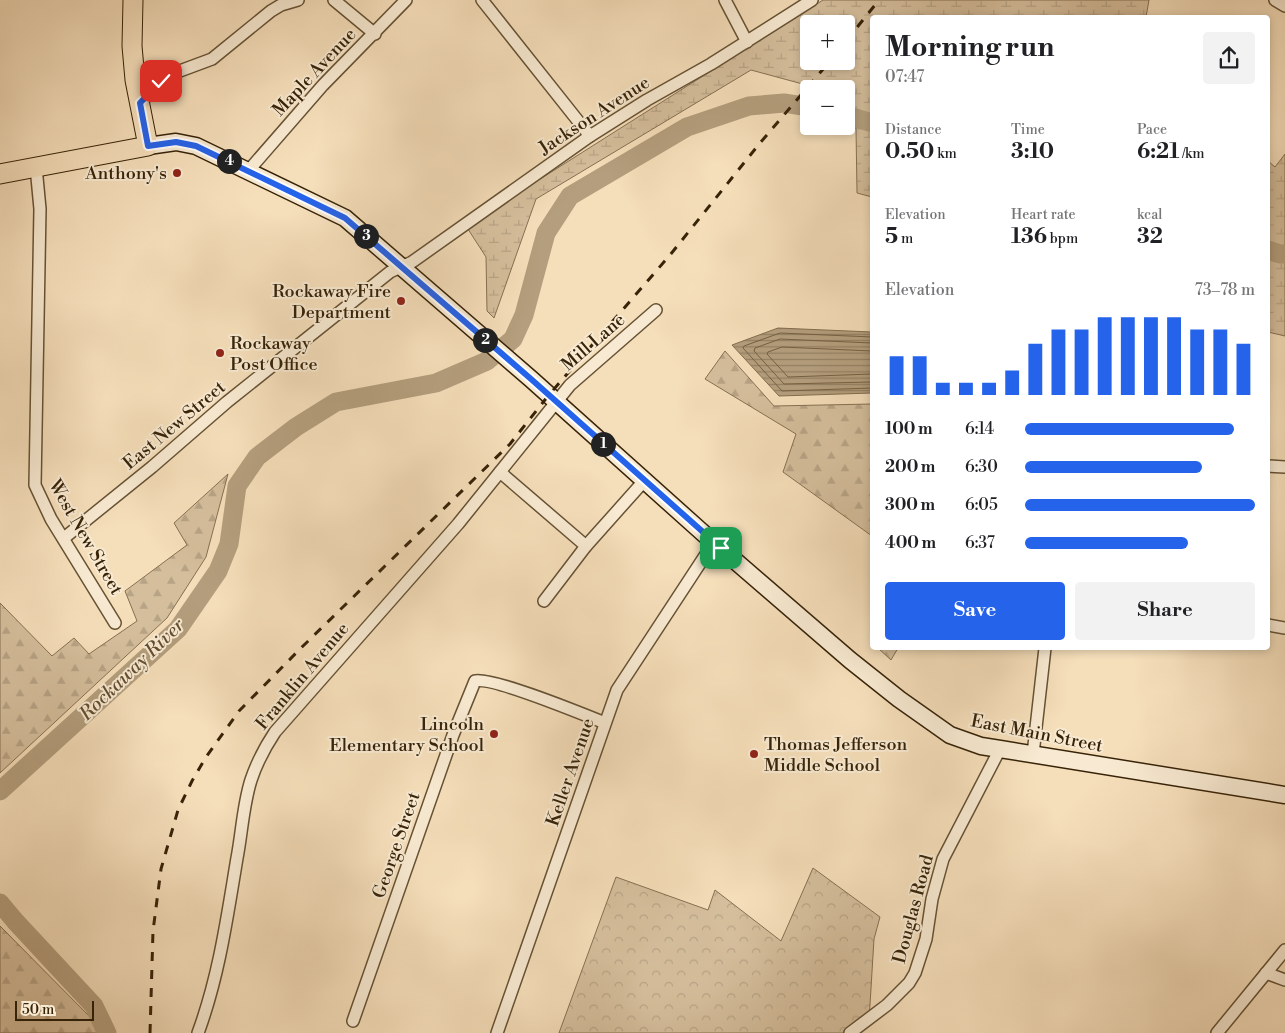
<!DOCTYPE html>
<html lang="en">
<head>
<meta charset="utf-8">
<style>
  body { margin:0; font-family:"Libre Bodoni",serif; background:#f2f2f2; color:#202124; height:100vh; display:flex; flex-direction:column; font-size:19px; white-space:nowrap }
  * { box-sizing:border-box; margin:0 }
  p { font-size:16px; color:#757577 }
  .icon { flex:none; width:28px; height:28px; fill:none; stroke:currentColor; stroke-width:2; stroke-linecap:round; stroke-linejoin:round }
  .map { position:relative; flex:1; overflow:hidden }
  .side { position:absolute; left:870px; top:15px; width:400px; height:635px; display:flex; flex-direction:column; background:#fff; border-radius:5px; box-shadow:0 2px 8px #0003 }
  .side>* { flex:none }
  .controls { position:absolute; left:800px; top:15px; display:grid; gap:10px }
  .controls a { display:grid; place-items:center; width:55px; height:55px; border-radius:5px; background:#fff; box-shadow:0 2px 8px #0003; font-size:25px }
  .scale { position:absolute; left:15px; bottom:12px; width:79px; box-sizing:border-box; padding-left:5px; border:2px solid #372308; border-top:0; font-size:14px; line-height:18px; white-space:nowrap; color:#372308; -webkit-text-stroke:4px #f8ead2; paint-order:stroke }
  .pin { position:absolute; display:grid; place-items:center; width:42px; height:42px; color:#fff; margin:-21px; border-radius:10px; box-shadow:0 2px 8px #0006 }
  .km { position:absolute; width:25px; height:25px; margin:-12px; border-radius:50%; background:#222; color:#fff; font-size:14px; line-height:25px; text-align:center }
  .round { display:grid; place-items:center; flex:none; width:52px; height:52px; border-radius:5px; background:#f2f2f2 }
  .summary { display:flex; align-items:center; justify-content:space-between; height:85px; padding:0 15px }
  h1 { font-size:28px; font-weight:700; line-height:38px }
  .figures { display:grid; grid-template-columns:repeat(3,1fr); gap:8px; height:85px; padding:5px 15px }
  .figures div { display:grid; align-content:center }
  .figures b { font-size:21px; font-weight:700 }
  .figures small { font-size:14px; font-weight:400 }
  .figures p { font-size:14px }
  .chart { height:140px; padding:10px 15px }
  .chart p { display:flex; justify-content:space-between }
  .chart svg { width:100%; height:90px; margin-top:5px; stroke:#2563eb; stroke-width:6 }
  .button { display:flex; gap:10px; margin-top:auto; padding:10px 15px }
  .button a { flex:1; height:58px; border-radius:5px; background:#2563eb; color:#fff; font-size:20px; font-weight:700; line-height:58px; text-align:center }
  .button a+a { background:#f2f2f2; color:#202124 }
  ul { padding:0 15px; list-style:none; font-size:16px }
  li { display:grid; grid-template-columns:80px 60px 1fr; align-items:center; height:38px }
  li i { height:12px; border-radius:6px; background:#2563eb }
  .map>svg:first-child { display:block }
  .forest { fill:url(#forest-firs); stroke:#867052 }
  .wetland { fill:url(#wetland-marsh); stroke:#867052; fill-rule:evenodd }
  .park { fill:url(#park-crowns); stroke:#867052 }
  .water { fill:url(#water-rules); stroke:#826d4e }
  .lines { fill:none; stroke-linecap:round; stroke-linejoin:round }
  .shore { stroke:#766042; stroke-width:1 }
  .river { stroke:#b49e7d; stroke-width:19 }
  .street-casing { stroke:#665234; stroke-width:14 }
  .secondary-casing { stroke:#372308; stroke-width:19 }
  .primary-casing { stroke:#372308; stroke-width:21 }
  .street { stroke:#f8ead2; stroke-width:11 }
  .secondary { stroke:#f8ead2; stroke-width:16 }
  .primary { stroke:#f5deba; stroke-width:19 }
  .rail { stroke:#372308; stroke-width:3; stroke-dasharray:9 9; stroke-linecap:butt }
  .route-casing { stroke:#fff; stroke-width:10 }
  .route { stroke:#2563eb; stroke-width:6 }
  .poi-dot { fill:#8f2418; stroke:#f8ead2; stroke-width:2 }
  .labels { text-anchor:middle; stroke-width:4; stroke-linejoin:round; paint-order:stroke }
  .street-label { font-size:18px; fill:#372308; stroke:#f8ead2 }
  .poi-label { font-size:18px; fill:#372308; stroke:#f8ead2; text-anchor:end }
  .water-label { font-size:19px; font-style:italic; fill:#634e31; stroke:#f8ead2 }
</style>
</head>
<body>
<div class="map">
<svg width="1285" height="1033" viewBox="0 0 1285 1033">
  <defs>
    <pattern id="forest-firs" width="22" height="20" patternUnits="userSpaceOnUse" patternTransform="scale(1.25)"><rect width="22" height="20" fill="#d5be9c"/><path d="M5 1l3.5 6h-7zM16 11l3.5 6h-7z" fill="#b7a385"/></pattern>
    <pattern id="wetland-marsh" width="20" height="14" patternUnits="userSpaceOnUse" patternTransform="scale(1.25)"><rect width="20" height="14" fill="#d5be9c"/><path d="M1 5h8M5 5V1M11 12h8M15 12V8" fill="none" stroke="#b7a385"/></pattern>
    <pattern id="park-crowns" width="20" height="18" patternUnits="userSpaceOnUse" patternTransform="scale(1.25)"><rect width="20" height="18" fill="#d5be9c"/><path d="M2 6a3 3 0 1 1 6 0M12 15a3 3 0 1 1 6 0" fill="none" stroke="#b7a385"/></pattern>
    <pattern id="water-rules" width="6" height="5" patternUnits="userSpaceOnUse" patternTransform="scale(1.25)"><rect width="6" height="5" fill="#b49e7d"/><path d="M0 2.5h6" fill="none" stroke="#938064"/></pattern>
  </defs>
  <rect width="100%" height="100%" fill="#f5deba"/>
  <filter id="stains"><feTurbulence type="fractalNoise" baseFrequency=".004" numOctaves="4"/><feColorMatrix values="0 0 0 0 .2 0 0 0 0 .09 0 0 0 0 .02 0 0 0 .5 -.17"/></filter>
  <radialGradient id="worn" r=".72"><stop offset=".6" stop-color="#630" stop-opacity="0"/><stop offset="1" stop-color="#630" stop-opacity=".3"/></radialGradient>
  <!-- forest -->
  <g class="forest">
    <path d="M 725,351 L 774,406 L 872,404 L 872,536 L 783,472 L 796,434 L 705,379 Z"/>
    <path d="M 228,474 L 206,557 L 167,618 L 0,773 L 0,603 L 52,656 L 74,638 L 89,654 L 137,621 L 125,591 L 187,545 L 174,523 Z"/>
    <path d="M 878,648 L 898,648 L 891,660 Z"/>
    <path d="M 0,926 L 92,1019 L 97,1033 L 0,1033 Z"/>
  </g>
  <!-- wetland -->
  <g class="wetland">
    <path d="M 823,0 L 1149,0 L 1146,17 L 872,18 L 872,197 L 857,193 L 856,129 L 846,105 L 846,89 L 821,89 L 751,70 L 536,199 L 494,318 L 487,311 L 486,257 L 466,226 ZM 809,24 L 846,24 L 846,61 L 809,61 Z"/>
    <path d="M 1285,154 L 1285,336 L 1268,332 L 1268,161 L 1275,167 Z"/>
  </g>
  <!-- park -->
  <path class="park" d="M 813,868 L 880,917 L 874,939 L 869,1021 L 853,1033 L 559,1033 L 616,877 L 708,910 L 715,890 L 781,941 Z"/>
  <!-- water -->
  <path class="water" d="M 778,328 L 872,332 L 872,393 L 779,396 L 732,345 Z"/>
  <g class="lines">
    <!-- shore -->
    <g class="shore">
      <path d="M 872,337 L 780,333 L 744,346 L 743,348 L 782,391 L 872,388"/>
      <path d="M 872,343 L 780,339 L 755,348 L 754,351 L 784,384 L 872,382"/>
      <path d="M 872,351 L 782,347 L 768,352 L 767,354 L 788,377 L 872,374"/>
    </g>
    <!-- river -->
    <g class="river">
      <path d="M 846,115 L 872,123"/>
      <path d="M 1268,250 L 1280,254 L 1285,254"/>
      <path d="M 0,791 L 178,629 L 218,571 L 229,544 L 237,486 L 257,457 L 296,427 L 336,402 L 436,383 L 487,361 L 513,339 L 524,315 L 546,233 L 570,196 L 687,127 L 749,106 L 784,103 L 809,107"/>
      <path d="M 0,903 L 15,921 L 94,1006 L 107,1033"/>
    </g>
    <defs>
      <g id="street">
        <path d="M 334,0 L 375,34"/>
        <path d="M 482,0 L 590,136"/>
        <path d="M 725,0 L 747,42"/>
        <path d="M 1275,0 L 1285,6"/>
        <path d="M 140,103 L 161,81 L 169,75 L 212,59 L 271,11 L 281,5 L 298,0"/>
        <path d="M 36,167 L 40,209 L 35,485 L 51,519 L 115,623"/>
        <path d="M 249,170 L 323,85 L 406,0"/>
        <path d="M 1268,466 L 1285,467"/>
        <path d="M 500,472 L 586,546 L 544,601"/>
        <path d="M 64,538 L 152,467 L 227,402 L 390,272 L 412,262 L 590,136 L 647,100 L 711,64 L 812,0"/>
        <path d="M 586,546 L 644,481"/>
        <path d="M 1268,625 L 1285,628"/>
        <path d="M 1033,754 L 1045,648"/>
        <path d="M 1266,973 L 1285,980"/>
        <path d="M 353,1021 L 453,735 L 475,681 C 490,676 585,715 605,723"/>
        <path d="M 198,1033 C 219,976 227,918 237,858 C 242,832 243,805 251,780 C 257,762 265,747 275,732 L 458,524 L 570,385 L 656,310"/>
        <path d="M 497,1033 L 617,690 L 714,542"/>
        <path d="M 850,1033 L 887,1005 L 909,983 L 915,973 L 926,939 L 932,899 L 943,859 L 1000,749"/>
        <path d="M 1217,1033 L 1285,950"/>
      </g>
      <path id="secondary" d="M 148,146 L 176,142 L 196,146 L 345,218 L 531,379 L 703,533 L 850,660 L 899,699 L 950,735 L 981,746 L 1000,749 L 1285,795"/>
      <path id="primary" d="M 0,174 L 148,146 L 135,80 L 132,46 L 133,0"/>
    </defs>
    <!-- street casing -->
    <use href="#street" class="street-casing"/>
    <!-- secondary casing -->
    <use href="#secondary" class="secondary-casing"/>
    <!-- primary casing -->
    <use href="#primary" class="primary-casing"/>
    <!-- street -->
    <use href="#street" class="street"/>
    <!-- secondary -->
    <use href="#secondary" class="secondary"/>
    <!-- primary -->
    <use href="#primary" class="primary"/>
    <!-- rail -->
    <g class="rail">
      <path d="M 846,41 L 879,0"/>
      <path d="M 150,1033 L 153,931 L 161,869 L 178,810 L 192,781 L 206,757 L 239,711 L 302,647 L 510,444 L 548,396 L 670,255 L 760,143 L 830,61"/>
    </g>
  </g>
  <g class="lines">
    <defs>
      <path id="route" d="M 161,81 L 140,103 L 148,146 L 176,142 L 196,146 L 345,218 L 531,379 L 721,548"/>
    </defs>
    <!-- route casing -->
    <use href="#route" class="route-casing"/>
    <!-- route -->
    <use href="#route" class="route"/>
  </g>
  <!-- markers -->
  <g class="poi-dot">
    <circle cx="177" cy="173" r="5"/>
    <circle cx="401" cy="301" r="5"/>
    <circle cx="220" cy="353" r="5"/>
    <circle cx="494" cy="734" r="5"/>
    <circle cx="754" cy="754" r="5"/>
  </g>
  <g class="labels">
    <!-- street labels -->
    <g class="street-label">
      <text transform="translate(314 72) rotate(-47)" y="6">Maple Avenue</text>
      <text transform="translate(594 115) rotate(-33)" y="6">Jackson Avenue</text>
      <text transform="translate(593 342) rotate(-41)" y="6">Mill Lane</text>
      <text transform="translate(174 425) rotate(-40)" y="6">East New Street</text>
      <text transform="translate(86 537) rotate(60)" y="6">West New Street</text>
      <text transform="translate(302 676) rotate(-50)" y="6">Franklin Avenue</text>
      <text transform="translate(1037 733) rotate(11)" y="6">East Main Street</text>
      <text transform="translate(570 772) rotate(-71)" y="6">Keller Avenue</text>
      <text transform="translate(396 845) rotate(-71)" y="6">George Street</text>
      <text transform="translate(913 909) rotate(-75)" y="6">Douglas Road</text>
    </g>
    <!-- poi labels -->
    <g class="poi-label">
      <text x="167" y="179">Anthony's</text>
      <text x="391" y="297">Rockaway Fire<tspan x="391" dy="21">Department</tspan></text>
      <text x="230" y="349" text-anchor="start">Rockaway<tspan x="230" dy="21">Post Office</tspan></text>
      <text x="484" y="730">Lincoln<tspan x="484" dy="21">Elementary School</tspan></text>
      <text x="764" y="750" text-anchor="start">Thomas Jefferson<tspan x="764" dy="21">Middle School</tspan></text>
    </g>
    <!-- water labels -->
    <g class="water-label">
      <text transform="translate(131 669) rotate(-44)" y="7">Rockaway River</text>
    </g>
  </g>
  <rect width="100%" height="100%" filter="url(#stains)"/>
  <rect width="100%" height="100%" fill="url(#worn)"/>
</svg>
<div class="controls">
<a>+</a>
<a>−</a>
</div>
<div class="scale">50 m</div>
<div class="pin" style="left:721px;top:548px;background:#1e9e55"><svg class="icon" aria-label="arrive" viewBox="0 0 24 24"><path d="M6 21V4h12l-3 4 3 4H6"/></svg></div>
<div class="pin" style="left:161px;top:81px;background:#d93025"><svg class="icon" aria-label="check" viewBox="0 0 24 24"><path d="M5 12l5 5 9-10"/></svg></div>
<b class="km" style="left:603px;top:444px">1</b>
<b class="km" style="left:485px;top:340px">2</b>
<b class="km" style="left:366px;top:236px">3</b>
<b class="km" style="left:229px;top:161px">4</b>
<section class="side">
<div class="summary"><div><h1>Morning run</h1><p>07:47</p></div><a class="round"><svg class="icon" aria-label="share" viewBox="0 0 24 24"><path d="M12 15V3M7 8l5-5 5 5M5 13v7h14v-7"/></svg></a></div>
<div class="figures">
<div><p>Distance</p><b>0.50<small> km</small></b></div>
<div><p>Time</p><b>3:10</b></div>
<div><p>Pace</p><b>6:21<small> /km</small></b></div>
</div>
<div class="figures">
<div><p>Elevation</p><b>5<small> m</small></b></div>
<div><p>Heart rate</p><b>136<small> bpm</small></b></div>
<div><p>kcal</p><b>32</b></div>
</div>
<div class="chart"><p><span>Elevation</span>73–78 m</p>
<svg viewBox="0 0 160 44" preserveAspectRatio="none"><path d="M5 44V25M15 44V25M25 44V38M35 44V38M45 44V38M55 44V32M65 44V19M75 44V12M85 44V12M95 44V6M105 44V6M115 44V6M125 44V6M135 44V12M145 44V12M155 44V19"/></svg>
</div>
<ul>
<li><b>100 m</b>6:14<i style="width:91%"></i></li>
<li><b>200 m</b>6:30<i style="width:77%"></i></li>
<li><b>300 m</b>6:05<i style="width:100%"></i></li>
<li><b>400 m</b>6:37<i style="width:71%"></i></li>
</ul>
<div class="button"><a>Save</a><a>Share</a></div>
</section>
</div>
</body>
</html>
